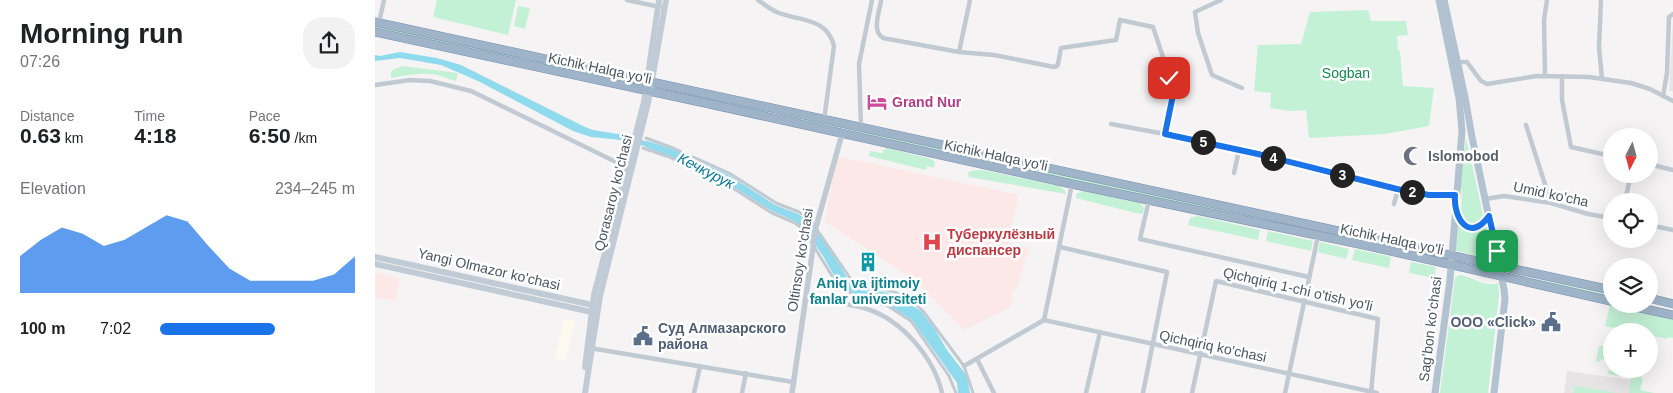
<!DOCTYPE html>
<html lang="en">
<head>
<meta charset="utf-8">
<style>
  body { margin:0; font-family:Arial,sans-serif; background:#f2f2f2; color:#202124; height:100vh; display:flex; flex-direction:column; font-size:19px; white-space:nowrap }
  * { box-sizing:border-box; margin:0 }
  p { font-size:16px; color:#757577 }
  .icon { flex:none; width:28px; height:28px; fill:none; stroke:currentColor; stroke-width:2; stroke-linecap:round; stroke-linejoin:round }
  .map { position:relative; flex:1; overflow:hidden }
  .side { display:flex; flex-direction:column; background:#fff; width:375px }
  .side>* { flex:none }
  .needle { width:32px; rotate:186deg }
  .controls { position:absolute; left:1228px; top:128px; display:grid; gap:10px }
  .controls a { display:grid; place-items:center; width:55px; height:55px; border-radius:50%; background:#fff; box-shadow:0 5px 20px #0002; font-size:25px }
  .pin { position:absolute; display:grid; place-items:center; width:42px; height:42px; color:#fff; margin:-21px; border-radius:10px; box-shadow:0 2px 8px #0006 }
  .km { position:absolute; width:25px; height:25px; margin:-12px; border-radius:50%; background:#222; color:#fff; font-size:14px; line-height:25px; text-align:center }
  .round { display:grid; place-items:center; flex:none; width:52px; height:52px; border-radius:20px; background:#f2f2f2 }
  .summary { display:flex; align-items:center; justify-content:space-between; height:85px; padding:0 20px }
  h1 { font-size:28px; font-weight:700; line-height:38px }
  .figures { display:grid; grid-template-columns:repeat(3,1fr); gap:8px; height:85px; padding:5px 20px }
  .figures div { display:grid; align-content:center }
  .figures b { font-size:21px; font-weight:700 }
  .figures small { font-size:14px; font-weight:400 }
  .figures p { font-size:14px }
  .chart { height:140px; padding:10px 20px }
  .chart p { display:flex; justify-content:space-between }
  .chart svg { width:100%; height:90px; margin-top:5px; fill:#1a73e8; opacity:.7 }
  ul { padding:0 20px; list-style:none; font-size:16px }
  li { display:grid; grid-template-columns:80px 60px 1fr; align-items:center; height:38px }
  li i { height:12px; border-radius:6px; background:#1a73e8 }
  main { display:flex; flex:1; min-height:0 }
  .map>svg:first-child { display:block }
  .commercial { fill:#fdf9ef }
  .education { fill:#e6e4e5 }
  .medical { fill:#fce8e6 }
  .green { fill:#c3f1d5 }
  .water { fill:#90daee }
  .lines { fill:none; stroke-linecap:round; stroke-linejoin:round }
  .canal { stroke:#90daee; stroke-width:5 }
  .trunk-casing { stroke:#7690ad; stroke-width:9 }
  .pedestrian { stroke:#c1cad2; stroke-width:3 }
  .minor { stroke:#c1cad2; stroke-width:4.5 }
  .tertiary { stroke:#c1cad2; stroke-width:5.5 }
  .secondary { stroke:#c1cbd6; stroke-width:6 }
  .primary { stroke:#b3c2d1; stroke-width:7 }
  .trunk { stroke:#9fb4c9; stroke-width:8 }
  .route-casing { stroke:#fff; stroke-width:10 }
  .route { stroke:#1a73e8; stroke-width:6 }
  .labels { text-anchor:middle; stroke-width:5; stroke-linejoin:round; paint-order:stroke }
  .street-label { font-size:14px; fill:#4a5661; stroke:#fff }
  .park-label { font-size:14px; fill:#17864f; stroke:#fff }
  .hotel-label { font-size:14px; font-weight:bold; fill:#b23c85; stroke:#fff; text-anchor:start }
  .worship-label { font-size:14px; font-weight:bold; fill:#5b616d; stroke:#fff; text-anchor:start }
  .health-label { font-size:14px; font-weight:bold; fill:#be3a42; stroke:#fff; text-anchor:start }
  .culture-label { font-size:14px; font-weight:bold; fill:#0d838f; stroke:#fff }
  .service-label { font-size:14px; font-weight:bold; fill:#4e5e75; stroke:#fff; text-anchor:end }
  .water-label { font-size:15px; font-style:italic; fill:#0c7c9b; stroke:#fff }
</style>
</head>
<body>
<main>
<section class="side">
<div class="summary"><div><h1>Morning run</h1><p>07:26</p></div><a class="round"><svg class="icon" aria-label="share" viewBox="0 0 24 24"><path d="M12 15V3M7 8l5-5 5 5M5 13v7h14v-7"/></svg></a></div>
<div class="figures">
<div><p>Distance</p><b>0.63<small> km</small></b></div>
<div><p>Time</p><b>4:18</b></div>
<div><p>Pace</p><b>6:50<small> /km</small></b></div>
</div>
<div class="chart"><p><span>Elevation</span>234–245 m</p>
<svg viewBox="0 0 160 44" preserveAspectRatio="none"><path d="M0 44V26L10 18L20 12L30 15L40 21L50 18L60 12L70 6L80 9L90 21L100 32L110 38L120 38L130 38L140 38L150 35L160 26V44z"/></svg>
</div>
<ul>
<li><b>100 m</b>7:02<i style="width:59%"></i></li>
</ul>
</section>
<div class="map">
<svg width="1298" height="393" viewBox="0 0 1298 393">
  <rect width="100%" height="100%" fill="#f5f3f3"/>
  <!-- commercial -->
  <path class="commercial" d="M 189,319 L 200,321 L 191,360 L 180,358 Z"/>
  <!-- education -->
  <g class="education">
    <path d="M 1298,22 L 1298,92 L 1294,90 Z"/>
    <path d="M 1192,371 L 1256,380 L 1254,393 L 1189,393 Z"/>
  </g>
  <!-- medical -->
  <g class="medical">
    <path d="M 461,156 L 644,195 L 633,243 L 654,248 L 641,290 L 638,290 L 636,307 L 589,330 L 541,281 L 450,222 Z"/>
    <path d="M 0,272 L 25,279 L 20,301 L 0,297 Z"/>
  </g>
  <!-- green -->
  <g class="green">
    <path d="M 62,0 L 141,0 L 133,35 L 58,17 Z"/>
    <path d="M 143,6 L 155,8 L 150,29 L 139,26 Z"/>
    <path d="M 993,10 L 996,21 L 1031,21 L 1033,35 L 1022,36 L 1023,50 L 1025,51 L 1028,86 L 1059,88 L 1054,126 L 1009,134 L 934,138 L 931,110 L 916,111 L 895,108 L 896,93 L 879,91 L 883,45 L 926,44 L 935,12 Z"/>
    <path d="M 0,25 L 239,78 L 238,80 L 0,29 Z"/>
    <path d="M 27,66 L 83,73 L 81,81 C 75,80 72,78 66,76 C 49,71 33,75 16,78 L 16,71 Z"/>
    <path d="M 310,92 L 394,110 L 391,114 L 309,96 Z"/>
    <path d="M 405,113 L 623,161 L 622,164 L 404,116 Z"/>
    <path d="M 1091,138 L 1108,215 C 1105,224 1098,225 1090,222 L 1086,213 L 1087,192 L 1085,183 Z"/>
    <path d="M 512,148 L 556,159 L 560,162 L 559,168 L 552,166 L 551,170 L 494,156 L 495,151 L 507,153 L 508,150 Z"/>
    <path d="M 633,163 L 880,216 L 879,219 L 633,166 Z"/>
    <path d="M 607,170 L 685,186 L 691,192 L 691,194 L 594,177 L 593,173 L 595,171 Z"/>
    <path d="M 708,191 L 765,203 L 769,208 L 768,213 L 765,214 L 701,198 L 701,194 Z"/>
    <path d="M 823,216 L 885,230 L 883,240 L 813,225 L 815,218 Z"/>
    <path d="M 889,218 L 985,239 L 984,242 L 888,221 Z"/>
    <path d="M 1082,222 L 1085,226 L 1113,226 L 1118,253 L 1115,258 L 1081,251 L 1080,245 Z"/>
    <path d="M 893,231 L 938,241 L 936,251 L 891,241 Z"/>
    <path d="M 945,242 L 974,249 L 971,259 L 943,252 Z"/>
    <path d="M 980,249 L 1016,257 L 1014,268 L 977,260 Z"/>
    <path d="M 1036,262 L 1061,267 L 1059,278 L 1034,273 Z"/>
    <path d="M 1138,274 L 1236,295 L 1236,298 L 1136,275 Z"/>
    <path d="M 1084,275 C 1097,276 1109,288 1123,283 L 1124,294 L 1113,393 L 1065,393 L 1080,278 Z"/>
    <path d="M 1235,305 L 1298,319 L 1298,338 L 1293,337 L 1292,339 L 1274,335 L 1274,331 L 1255,331 L 1230,326 Z"/>
    <path d="M 1224,346 L 1228,346 L 1228,349 L 1236,351 L 1236,361 L 1226,359 L 1225,362 L 1221,361 Z"/>
    <path d="M 1234,370 L 1266,377 L 1268,379 L 1265,390 L 1279,393 L 1254,393 L 1256,378 L 1233,374 Z"/>
    <path d="M 1199,386 L 1242,393 L 1198,393 Z"/>
  </g>
  <!-- water -->
  <g class="water">
    <path d="M 25,52 L 62,58 L 86,65 L 210,127 L 218,130 L 249,135 L 247,140 L 216,137 L 198,131 L 103,81 L 66,65 L 25,58 L 0,61 L 0,55 L 5,56 Z"/>
    <path d="M 272,141 L 298,149 L 354,175 L 400,205 L 423,214 L 435,222 L 455,250 L 473,279 L 494,289 L 519,294 L 546,311 L 559,328 L 572,350 L 592,376 L 595,393 L 583,393 L 582,383 L 537,320 L 514,305 L 491,300 L 465,286 L 448,256 L 429,229 L 420,221 L 397,211 L 351,182 L 294,156 L 270,147 Z"/>
  </g>
  <g class="lines">
    <!-- canal -->
    <path class="canal" d="M 243,137 L 276,145"/>
    <defs>
      <g id="trunk">
        <path d="M 0,22 L 1236,290"/>
        <path d="M 0,32 L 330,103 L 697,184 L 989,245 L 1236,301"/>
        <path d="M 1274,298 L 1298,304"/>
        <path d="M 1247,304 L 1298,315"/>
      </g>
    </defs>
    <!-- trunk casing -->
    <use href="#trunk" class="trunk-casing"/>
    <!-- pedestrian -->
    <g class="pedestrian">
      <path d="M 271,138 L 298,148 L 354,173 L 401,203 L 424,212 L 436,221 L 475,278 L 495,286 L 520,292 L 537,301 L 548,311 L 589,366 L 598,393"/>
      <path d="M 268,148 L 294,157 L 350,183 L 397,213 L 420,223 L 428,229 L 464,287 L 491,301 L 513,306 L 536,321 L 574,376 L 581,393"/>
    </g>
    <!-- minor -->
    <g class="minor">
      <path d="M 252,0 L 285,7"/>
      <path d="M 383,0 C 390,5 396,10 404,13 C 426,21 452,18 459,46 L 449,120"/>
      <path d="M 506,0 C 505,11 496,31 508,38 L 584,52 L 619,55 L 679,67 L 682,66 L 683,64 L 686,48 L 741,40 L 745,20 L 778,27 L 799,90 L 790,134"/>
      <path d="M 846,0 L 820,12 L 823,33 L 837,75 L 867,88"/>
      <path d="M 1226,0 L 1224,47 L 1227,79"/>
      <path d="M 4,23 L 9,0"/>
      <path d="M 584,52 L 595,0"/>
      <path d="M 1081,62 L 1092,62 L 1106,81 L 1112,84 L 1162,76 L 1214,77 L 1256,83 L 1275,89 L 1298,101"/>
      <path d="M 1170,75 L 1169,20 L 1172,0"/>
      <path d="M 1187,76 L 1187,100 L 1196,147 L 1236,156"/>
      <path d="M 0,85 L 35,80 L 55,81 L 96,91 L 241,162 L 251,171"/>
      <path d="M 1288,96 L 1292,73 L 1294,17 L 1298,14"/>
      <path d="M 736,124 L 790,134 L 883,154 L 1023,189 L 1055,195 L 1081,195"/>
      <path d="M 1151,125 L 1176,203"/>
      <path d="M 486,128 L 484,64 L 497,0"/>
      <path d="M 241,162 L 254,157"/>
      <path d="M 1274,164 L 1298,170"/>
      <path d="M 859,173 L 864,150"/>
      <path d="M 1110,199 L 1129,196 L 1176,203 L 1213,214 L 1236,218"/>
      <path d="M 774,200 L 765,239 L 934,277"/>
      <path d="M 1250,201 L 1256,174"/>
      <path d="M 1019,204 L 1023,189"/>
      <path d="M 1274,225 L 1298,230"/>
      <path d="M 685,247 L 792,272 L 768,393"/>
      <path d="M 430,299 C 451,302 472,302 492,309 C 527,320 559,358 567,393"/>
      <path d="M 669,320 L 1002,393"/>
      <path d="M 215,348 L 418,382"/>
      <path d="M 602,359 L 619,393"/>
      <path d="M 589,366 L 669,320 L 697,184"/>
      <path d="M 319,393 L 325,366"/>
      <path d="M 367,393 L 371,373"/>
      <path d="M 711,393 L 725,332"/>
      <path d="M 817,393 L 841,281 L 1003,319 L 996,393"/>
      <path d="M 910,393 L 943,236"/>
    </g>
    <!-- tertiary -->
    <path class="tertiary" d="M 417,393 L 441,227 L 467,134"/>
    <!-- secondary -->
    <g class="secondary">
      <path d="M 0,257 L 222,306"/>
      <path d="M 0,264 L 221,313"/>
      <path d="M 210,367 L 219,295 L 269,102 L 284,0"/>
      <path d="M 210,393 L 225,296 L 273,103 L 291,0"/>
    </g>
    <!-- primary -->
    <g class="primary">
      <path d="M 1069,0 L 1090,97 L 1097,137 L 1129,289 L 1130,299 L 1119,393"/>
      <path d="M 1081,211 L 1087,224 C 1099,231 1107,226 1114,216"/>
      <path d="M 1060,393 L 1075,280 L 1087,131 L 1084,98 L 1064,0"/>
    </g>
    <!-- trunk -->
    <use href="#trunk" class="trunk"/>
  </g>
  <g class="lines">
    <defs>
      <path id="route" d="M 794,78 L 799,90 L 790,134 L 883,154 L 1022,189 L 1054,195 L 1080,195 C 1078,219 1095,243 1114,216 L 1122,251"/>
    </defs>
    <!-- route casing -->
    <use href="#route" class="route-casing"/>
    <!-- route -->
    <use href="#route" class="route"/>
  </g>
  <!-- icons -->
  <defs>
    <symbol id="hotel-bare" viewBox="-9 -9 18 18"><path d="M-6-4.5h1.5V1H6V5H4.5V3h-9V5H-6ZM-4 0a1.8 1.8 0 1 1 3.6 0ZM.5 0V-2.5h3Q6-2.5 6 0Z" fill="#d1479c" stroke="#fff" stroke-width="2.5" paint-order="stroke"/></symbol>
    <symbol id="mosque-bare" viewBox="-9 -9 18 18"><path d="M3.5-4.9A6 6 0 1 0 3.5 4.9A5 5 0 1 1 3.5-4.9Z" fill="#6b7280" stroke="#fff" stroke-width="2.5" paint-order="stroke"/></symbol>
    <symbol id="hospital-bare" viewBox="-9 -9 18 18"><path d="M-5-5h3v3.5h4V-5h3V5h-3V1.5h-4V5h-3Z" fill="#e0444e" stroke="#fff" stroke-width="2.5" paint-order="stroke"/></symbol>
    <symbol id="building-bare" viewBox="-9 -9 18 18"><path d="M-4-6H4V6H1V3H-1V6H-4ZM-2.5-4.3h1.7v1.8h-1.7ZM.8-4.3h1.7v1.8H.8ZM-2.5-1h1.7V.8h-1.7ZM.8-1h1.7V.8H.8Z" fill="#0f9aa8" stroke="#fff" stroke-width="2.5" paint-order="stroke"/></symbol>
    <symbol id="civic-bare" viewBox="-9 -9 18 18"><path d="M-.6-6.5H3V-4.5H.6V-3L4-1V1h2V6H-6V1h2V-1L-.6-3ZM-1.2 2.5V6h2.4V2.5Z" fill="#5c6f8a" stroke="#fff" stroke-width="2.5" paint-order="stroke"/></symbol>
  </defs>
  <g fill-rule="evenodd">
    <use href="#hotel-bare" x="488" y="88" width="28" height="28"/>
    <use href="#mosque-bare" x="1024" y="142" width="28" height="28"/>
    <use href="#hospital-bare" x="543" y="228" width="28" height="28"/>
    <use href="#building-bare" x="479" y="248" width="28" height="28"/>
    <use href="#civic-bare" x="1162" y="308" width="28" height="28"/>
    <use href="#civic-bare" x="254" y="322" width="28" height="28"/>
  </g>
  <g class="labels">
    <!-- street labels -->
    <g class="street-label">
      <text transform="translate(225 68) rotate(12)" y="5">Kichik Halqa yo'li</text>
      <text transform="translate(621 155) rotate(12)" y="5">Kichik Halqa yo'li</text>
      <text transform="translate(238 193) rotate(-76)" y="5">Qorasaroy ko'chasi</text>
      <text transform="translate(1176 194) rotate(12)" y="5">Umid ko'cha</text>
      <text transform="translate(1017 239) rotate(12)" y="5">Kichik Halqa yo'li</text>
      <text transform="translate(425 260) rotate(-81)" y="5">Oltinsoy ko'chasi</text>
      <text transform="translate(114 269) rotate(13)" y="5">Yangi Olmazor ko'chasi</text>
      <text transform="translate(923 289) rotate(13)" y="5">Qichqiriq 1-chi o'tish yo'li</text>
      <text transform="translate(1055 329) rotate(-83)" y="5">Sag’bon ko’chasi</text>
      <text transform="translate(838 346) rotate(12)" y="5">Qichqiriq ko'chasi</text>
    </g>
    <!-- park labels -->
    <g class="park-label">
      <text x="971" y="78">Sogban</text>
    </g>
    <!-- hotel labels -->
    <g class="hotel-label">
      <text x="517" y="107">Grand Nur</text>
    </g>
    <!-- worship labels -->
    <g class="worship-label">
      <text x="1053" y="161">Islomobod</text>
    </g>
    <!-- health labels -->
    <g class="health-label">
      <text x="572" y="239">Туберкулёзный<tspan x="572" dy="16">диспансер</tspan></text>
    </g>
    <!-- culture labels -->
    <g class="culture-label">
      <text x="493" y="288">Aniq va ijtimoiy<tspan x="493" dy="16">fanlar universiteti</tspan></text>
    </g>
    <!-- service labels -->
    <g class="service-label">
      <text x="1161" y="327">OOO «Click»</text>
      <text x="283" y="333" text-anchor="start">Суд Алмазарского<tspan x="283" dy="16">района</tspan></text>
    </g>
    <!-- water labels -->
    <g class="water-label">
      <text transform="translate(331 171) rotate(27)" y="5">Кечкурук</text>
    </g>
  </g>
</svg>
<div class="controls">
<a><svg class="needle" viewBox="-14 -14 28 28"><path d="M0-13l5 13h-10z" fill="#e53935"/><path d="M0 13l5-13h-10z" fill="#757577"/></svg></a>
<a><svg class="icon" aria-label="locate" viewBox="0 0 24 24"><circle cx="12" cy="12" r="6"/><path d="M12 2v4M12 18v4M2 12h4M18 12h4"/></svg></a>
<a><svg class="icon" aria-label="layers" viewBox="0 0 24 24"><path d="M12 4l9 5-9 5-9-5zM3 14l9 5 9-5"/></svg></a>
<a>+</a>
</div>
<div class="pin" style="left:1122px;top:251px;background:#1e9e55"><svg class="icon" aria-label="arrive" viewBox="0 0 24 24"><path d="M6 21V4h12l-3 4 3 4H6"/></svg></div>
<div class="pin" style="left:794px;top:78px;background:#d93025"><svg class="icon" aria-label="check" viewBox="0 0 24 24"><path d="M5 12l5 5 9-10"/></svg></div>
<b class="km" style="left:1037px;top:192px">2</b>
<b class="km" style="left:967px;top:175px">3</b>
<b class="km" style="left:898px;top:158px">4</b>
<b class="km" style="left:828px;top:142px">5</b>
</div>
</main>
</body>
</html>
